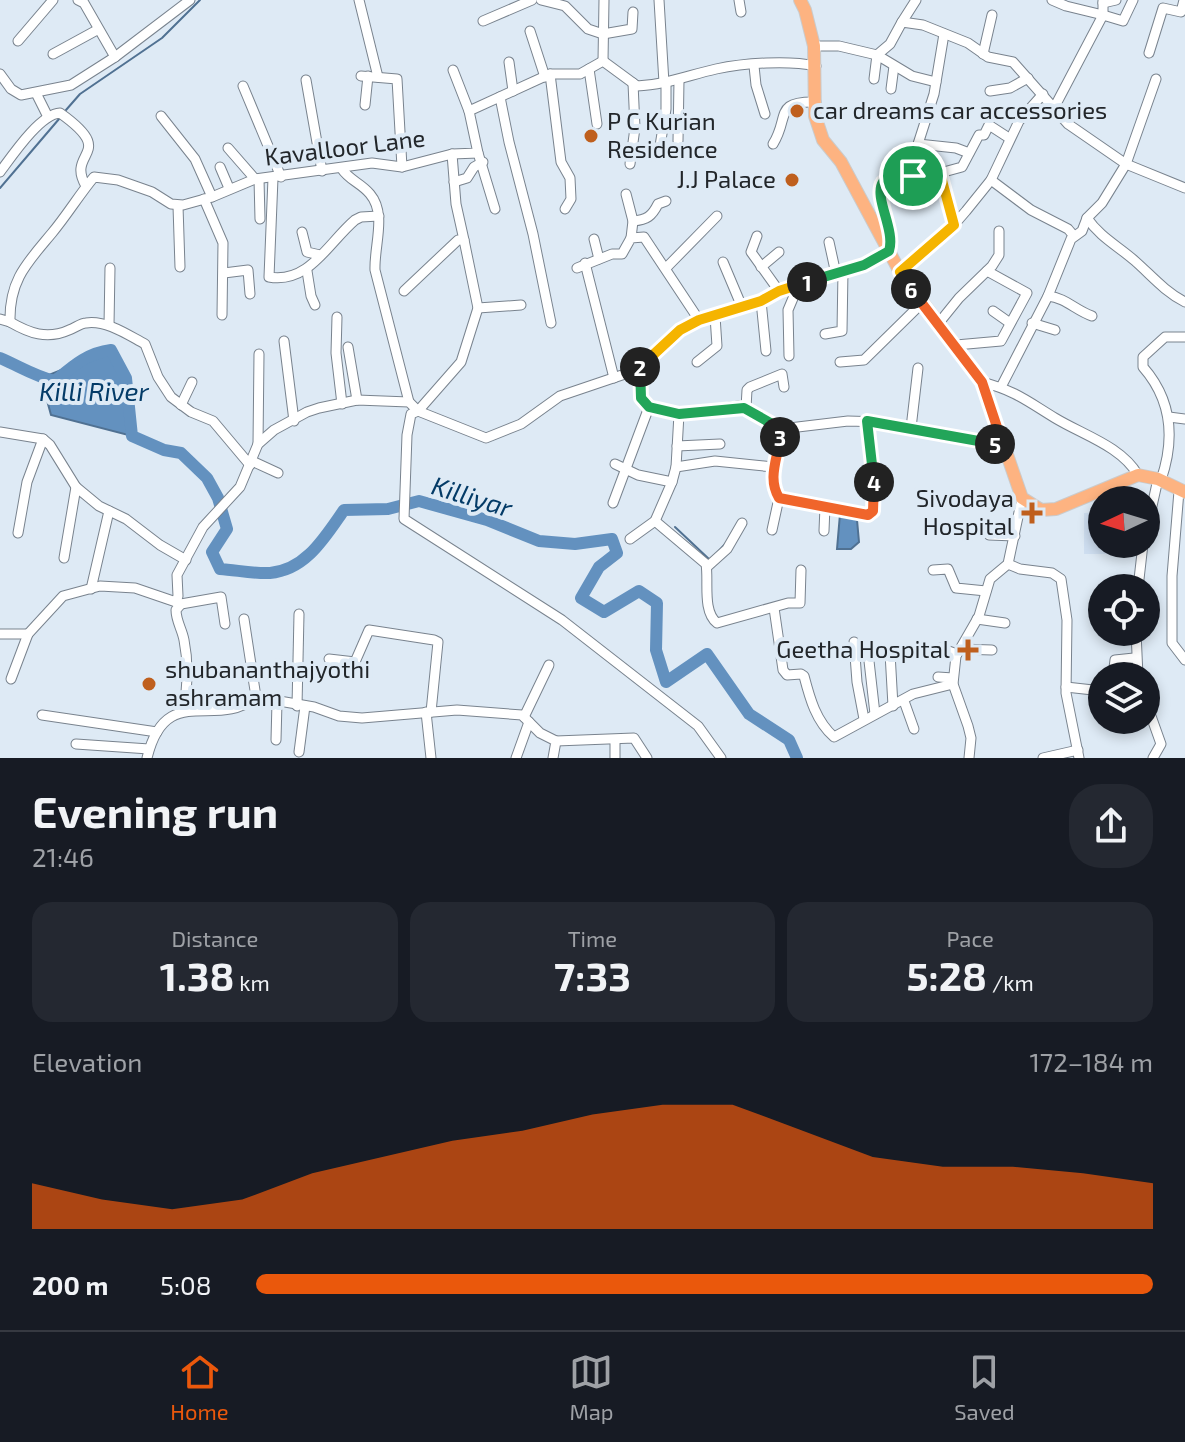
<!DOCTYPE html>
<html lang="en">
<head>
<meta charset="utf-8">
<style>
  body { margin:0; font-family:"Exo 2",sans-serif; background:#242831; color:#f1f3f6; height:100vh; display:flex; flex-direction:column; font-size:30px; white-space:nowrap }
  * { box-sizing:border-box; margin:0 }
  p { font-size:26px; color:#9ea1a6 }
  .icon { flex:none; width:44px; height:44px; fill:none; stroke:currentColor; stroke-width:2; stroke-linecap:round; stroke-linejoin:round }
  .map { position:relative; height:758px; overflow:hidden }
  .side { display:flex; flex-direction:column; background:#171b24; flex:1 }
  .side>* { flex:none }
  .needle { width:52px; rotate:266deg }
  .fabs { position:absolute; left:1088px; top:486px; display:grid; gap:16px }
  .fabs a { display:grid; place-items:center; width:72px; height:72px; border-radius:50%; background:#171b24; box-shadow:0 4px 12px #0003; font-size:40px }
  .pin { position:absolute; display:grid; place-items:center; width:68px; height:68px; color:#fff; margin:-34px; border:4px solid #fff; border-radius:50%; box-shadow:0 2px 8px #0007 }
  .km { position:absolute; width:40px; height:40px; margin:-20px; border-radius:50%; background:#222; color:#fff; font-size:22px; line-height:40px; text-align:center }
  .round { display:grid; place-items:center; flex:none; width:84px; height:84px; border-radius:32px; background:#242831 }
  .head { display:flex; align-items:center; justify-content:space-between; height:136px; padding:0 32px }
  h1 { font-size:44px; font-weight:700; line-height:60px }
  .stats { display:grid; grid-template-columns:repeat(3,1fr); gap:12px; height:136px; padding:8px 32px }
  .stats div { display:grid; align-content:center; border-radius:20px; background:#242831; text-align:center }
  .stats b { font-size:40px; font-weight:700 }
  .stats small { font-size:22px; font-weight:400 }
  .stats p { font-size:22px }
  .chart { height:224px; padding:16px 32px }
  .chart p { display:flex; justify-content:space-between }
  .chart svg { width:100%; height:144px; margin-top:8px; fill:#ea580c; opacity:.7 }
  ul { padding:0 32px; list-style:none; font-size:26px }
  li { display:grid; grid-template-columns:128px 96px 1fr; align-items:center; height:60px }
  li i { height:20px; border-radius:10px; background:#ea580c }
  .tabs { display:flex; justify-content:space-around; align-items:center; height:112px; border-top:2px solid #363941; background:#171b24; font-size:22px; color:#9ea1a6 }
  .tabs a { display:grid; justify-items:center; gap:4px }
  .tabs .on { color:#ea580c }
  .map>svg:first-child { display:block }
  .built { fill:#cedef0 }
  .water { fill:#6391bf; stroke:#507192; stroke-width:2 }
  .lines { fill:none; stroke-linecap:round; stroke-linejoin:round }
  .stream { stroke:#507192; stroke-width:2 }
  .river { stroke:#6391bf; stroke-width:12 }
  .minor-casing { stroke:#79838e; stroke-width:11 }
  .major-casing { stroke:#cacbcc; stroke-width:14 }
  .minor { stroke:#fff; stroke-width:9 }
  .major { stroke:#fdb381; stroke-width:12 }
  .split-1-casing { stroke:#fff; stroke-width:16 }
  .split-2-casing { stroke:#fff; stroke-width:16 }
  .split-3-casing { stroke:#fff; stroke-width:16 }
  .split-4-casing { stroke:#fff; stroke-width:16 }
  .split-5-casing { stroke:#fff; stroke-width:16 }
  .split-6-casing { stroke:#fff; stroke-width:16 }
  .split-7-casing { stroke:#fff; stroke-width:16 }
  .split-1 { stroke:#22a559; stroke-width:10 }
  .split-2 { stroke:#f5b400; stroke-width:10 }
  .split-3 { stroke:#22a559; stroke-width:10 }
  .split-4 { stroke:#f0652b; stroke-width:10 }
  .split-5 { stroke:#22a559; stroke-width:10 }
  .split-6 { stroke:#f0652b; stroke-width:10 }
  .split-7 { stroke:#f5b400; stroke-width:10 }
  .poi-dot { fill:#bf5f1d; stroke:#deeaf5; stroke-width:3 }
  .labels { text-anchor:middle; stroke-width:8; stroke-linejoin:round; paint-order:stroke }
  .poi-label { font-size:24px; fill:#22262a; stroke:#deeaf5; text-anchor:start }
  .street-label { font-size:24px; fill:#22262a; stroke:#deeaf5 }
  .water-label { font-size:26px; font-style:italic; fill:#043b67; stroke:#deeaf5 }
</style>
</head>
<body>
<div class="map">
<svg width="1185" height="758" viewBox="0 0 1185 758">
  <rect width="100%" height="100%" fill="#deeaf5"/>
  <!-- built -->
  <path class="built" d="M 1102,512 L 1102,544 L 1116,544 L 1116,554 L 1084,554 L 1084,513 Z"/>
  <!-- water -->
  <g class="water">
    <path d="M 111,350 L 126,378 L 132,436 L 51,415 L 41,378 Z"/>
    <path d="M 840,514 L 857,520 L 859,542 L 851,549 L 837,549 Z"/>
  </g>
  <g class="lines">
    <!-- stream -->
    <g class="stream">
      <path d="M 66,110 L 80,94 L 162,38 L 200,0"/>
      <path d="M 0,188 L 59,119"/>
      <path d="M 675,527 L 710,560"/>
      <path d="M 717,553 L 726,543"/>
    </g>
    <!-- river -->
    <path class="river" d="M 0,358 C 19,366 36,377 55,381 C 73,366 87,353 111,350 L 126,378 L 132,436 L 164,450 L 181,453 L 207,478 L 218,498 L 227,529 L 212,552 L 220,569 C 236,570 254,574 270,573 C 306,570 325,537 344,510 L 388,509 L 419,501 L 487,520 L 539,541 L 575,544 L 612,539 L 617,553 L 599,567 L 581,598 L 604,612 L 639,591 L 657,603 L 656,650 L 666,682 L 707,654 L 749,714 L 789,740 L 797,758"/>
    <defs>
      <g id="minor">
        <path d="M 78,0 L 84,3 L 115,57"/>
        <path d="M 359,0 L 378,77"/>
        <path d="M 541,0 L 565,6 L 588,29 L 603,34 L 632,29 L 633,12"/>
        <path d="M 659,0 L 664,83"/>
        <path d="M 739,0 L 741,12"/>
        <path d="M 1052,0 L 1066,6 L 1103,15 L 1103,0"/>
        <path d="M 1103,3 L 1116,0"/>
        <path d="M 483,21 L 532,0"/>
        <path d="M 902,22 L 916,0"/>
        <path d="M 530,31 L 545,77"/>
        <path d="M 18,41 L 53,0"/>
        <path d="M 814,46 L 839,46 L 877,55 L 890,44 L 902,22 L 923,25 L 968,43 L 988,57 L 1013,62 L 1068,124 L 1126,164 L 1102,203 L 1087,218 C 1100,237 1118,246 1135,261 C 1152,276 1164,291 1185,302"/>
        <path d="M 1149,53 L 1163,8 L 1181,12 L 1184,0"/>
        <path d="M 53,54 L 97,30"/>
        <path d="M 983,54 L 992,15"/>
        <path d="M 603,61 L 604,0"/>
        <path d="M 509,62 L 513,91"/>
        <path d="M 754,66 L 756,85 L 765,114"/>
        <path d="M 589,69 L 597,124"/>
        <path d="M 453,70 L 469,111"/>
        <path d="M 0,74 L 11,89 L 21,95 L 71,85 L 115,57 L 190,0"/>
        <path d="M 550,74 L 561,162 L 570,178 L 571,199 L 565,209"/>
        <path d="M 361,76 L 397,79 L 402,167"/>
        <path d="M 874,79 L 877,55 L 912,76 L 936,82"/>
        <path d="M 1156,79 L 1126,164 L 1185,188"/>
        <path d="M 306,80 L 322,171"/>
        <path d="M 243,86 L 281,177"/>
        <path d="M 891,89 L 894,66"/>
        <path d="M 990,91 L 1010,88 L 1028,78"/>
        <path d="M 36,93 L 48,117"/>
        <path d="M 500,97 L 509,142 L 533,234 L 551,323"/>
        <path d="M 365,105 L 368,76"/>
        <path d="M 1054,108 L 1103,15 L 1123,21 L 1133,0"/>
        <path d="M 161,116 L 195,159 L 212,197"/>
        <path d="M 678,141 L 679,80"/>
        <path d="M 773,144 C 790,117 773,101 816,102"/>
        <path d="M 918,144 L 956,148 L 969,153"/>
        <path d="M 228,148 L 255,179"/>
        <path d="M 659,152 L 666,109 L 666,83"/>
        <path d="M 478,153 L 495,209"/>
        <path d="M 630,164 L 635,128 L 633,83"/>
        <path d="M 220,167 L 229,188"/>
        <path d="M 342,169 C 349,180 361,183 370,194 C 387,214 374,245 375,270 L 409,402"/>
        <path d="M 0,172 C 12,156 40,114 60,113 C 119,155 65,151 86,186"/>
        <path d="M 940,173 L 962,167 L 979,135 L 984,135 L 989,125 L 1009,138"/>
        <path d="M 913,176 L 940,173 L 954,225"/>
        <path d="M 273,178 L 269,277 C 309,284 328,243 355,220 L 361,217 L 379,216"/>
        <path d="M 259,179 L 260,219"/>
        <path d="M 991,180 L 1031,210 L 1068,229 L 1074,236"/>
        <path d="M 454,182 L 467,178 L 474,167 L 483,162"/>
        <path d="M 626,194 L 633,221 L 631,238"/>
        <path d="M 204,199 L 223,243 L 222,315"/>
        <path d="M 178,206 L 180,267"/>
        <path d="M 633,221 C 647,220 652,216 658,204 L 666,201"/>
        <path d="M 302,232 L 307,252 L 320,255"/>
        <path d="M 757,236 L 751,252 L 779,291"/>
        <path d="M 594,239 L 599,259"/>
        <path d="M 464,240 L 478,308 L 461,362 L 418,411 L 411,414 L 407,435 L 404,519 L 562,620 L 698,726 L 721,758"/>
        <path d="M 829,242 L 836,274"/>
        <path d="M 723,262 L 742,307"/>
        <path d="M 585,263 L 614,378"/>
        <path d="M 761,267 L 779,252"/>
        <path d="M 577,268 L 612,254 L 622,254 L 631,238 L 644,237 L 699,320"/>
        <path d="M 666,268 L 717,216"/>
        <path d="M 307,271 L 311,296 L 315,305"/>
        <path d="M 900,272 L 946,234 L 966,211 L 991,180 L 1019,121 L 1043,94"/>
        <path d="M 224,273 L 248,270 L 250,294"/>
        <path d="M 404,291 L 458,240 L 464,240 L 456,204 L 452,154"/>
        <path d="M 1048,296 C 1066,298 1075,310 1092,316"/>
        <path d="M 761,301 L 766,351"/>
        <path d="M 478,308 L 521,305"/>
        <path d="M 993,311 L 1010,323"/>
        <path d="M 337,317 L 336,353 L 342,404"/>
        <path d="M 0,319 L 10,322 C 9,280 27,263 52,233 C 67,215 79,195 94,177 L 118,180 L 152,192 L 171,204 L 183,205 L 212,197 L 255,179 L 372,163 L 402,167 L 452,154 L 478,153 L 469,111 L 550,74 L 580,74 L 603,61 L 637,86 C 665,85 689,75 716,69 C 745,63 788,60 816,66"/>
        <path d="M 10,322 C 29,333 47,340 69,330 C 75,328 81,323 86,323 C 107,320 128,335 145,344 L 158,377 L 171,397 L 191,412 L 213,421 L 250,465"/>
        <path d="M 1032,323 L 1055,330"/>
        <path d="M 938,324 L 959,298 L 992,266 L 999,255 L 999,231"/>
        <path d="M 109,325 L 110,268"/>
        <path d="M 825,334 L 842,331 L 843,271"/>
        <path d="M 284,341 L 294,421"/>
        <path d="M 956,345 L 1001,341 L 1027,293 L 987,271"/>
        <path d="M 348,347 L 357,400"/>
        <path d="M 789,356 L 788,310 L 799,284"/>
        <path d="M 697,362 L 717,346 L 715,316"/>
        <path d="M 840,362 L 864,360 L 921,304"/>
        <path d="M 982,382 C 1016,391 1027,401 1055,418 C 1083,435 1121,446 1138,475"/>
        <path d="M 1001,387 L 1048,296 L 1071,239 L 1082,231 L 1087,218"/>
        <path d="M 181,405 L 192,382"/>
        <path d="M 746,408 L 747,390 L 750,387 L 782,374 L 784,387"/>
        <path d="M 679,414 L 739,406 L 781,429 L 848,421 L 881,422 L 1003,445"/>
        <path d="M 1169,417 L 1185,419"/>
        <path d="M 911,428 L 918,368"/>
        <path d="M 0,432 L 43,439"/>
        <path d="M 258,444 L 259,354"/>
        <path d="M 677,446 L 720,444"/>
        <path d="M 252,461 L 278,473"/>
        <path d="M 615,464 L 638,475 L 672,482"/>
        <path d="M 676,467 L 715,461 L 773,467 L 778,458 L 781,429"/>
        <path d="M 773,467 L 774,488 L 779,498 L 813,503 L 865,516 L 872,514 L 874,479 L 867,421"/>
        <path d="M 1161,480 C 1175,439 1172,400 1143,367 L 1143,357 L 1165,337 L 1185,337"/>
        <path d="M 1179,491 L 1172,576 L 1172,643 L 1185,660"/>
        <path d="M 613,503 L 649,407"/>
        <path d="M 655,521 L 706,564 C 709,581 702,611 717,623 L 788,603 L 800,603 L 801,570"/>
        <path d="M 772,530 L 779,498"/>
        <path d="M 824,531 L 825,506"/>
        <path d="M 18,533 L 27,482 L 43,439 L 50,445 L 76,487"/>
        <path d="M 1146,533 L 1158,479"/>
        <path d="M 989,535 L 1015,536"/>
        <path d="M 630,539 L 655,521 L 672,482 L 676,467 L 679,414 L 644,403 L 641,398 L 640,365"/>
        <path d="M 64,558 L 76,487 L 99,506 L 126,519 L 160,545 L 186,560"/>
        <path d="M 1008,564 L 1020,569 L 1052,573 L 1061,579 L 1067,620 L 1066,693 L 1079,758"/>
        <path d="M 707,567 L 727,549 L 742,523"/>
        <path d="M 933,570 L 948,569 L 956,588 L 986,591"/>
        <path d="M 1138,588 L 1143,544"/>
        <path d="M 91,589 L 109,511"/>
        <path d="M 181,604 L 221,597 L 225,624"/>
        <path d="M 774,608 L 783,670 L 787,675 L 801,674 L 804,676 C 810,699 816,721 834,737 L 913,694 L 953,684"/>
        <path d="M 244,619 L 256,697"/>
        <path d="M 977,619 L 1005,623"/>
        <path d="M 1136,632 L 1138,676"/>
        <path d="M 0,634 L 28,634"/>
        <path d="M 854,642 L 857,682 L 864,719"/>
        <path d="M 940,648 L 957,654"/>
        <path d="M 960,649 L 992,650"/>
        <path d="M 890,653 L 893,706"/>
        <path d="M 329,659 L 355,662 L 369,630 L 434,640 L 438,642 L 431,712"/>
        <path d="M 869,661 L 875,714"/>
        <path d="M 1113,676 L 1115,660 L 1134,658"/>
        <path d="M 938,677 L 953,678"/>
        <path d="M 11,679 L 28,634 L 63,596 L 100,586 L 135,588 L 176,602"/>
        <path d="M 1066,687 L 1102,691"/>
        <path d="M 904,701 L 914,729"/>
        <path d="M 1146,702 L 1161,744 L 1153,758"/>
        <path d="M 297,706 L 299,614"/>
        <path d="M 184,711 C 187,686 189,665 184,640 C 182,629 176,621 176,610 L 181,604 L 176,602 L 178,596 L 177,575 L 203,527 L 240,487 L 258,444 L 274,430 L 307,412 L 319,408 L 357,400 L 409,402 L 418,411 L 486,438 L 521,424 L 560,396 L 625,374 L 640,365 L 680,330 L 699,320 L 761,301 L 799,284 L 864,265 L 889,251 C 896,231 882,207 879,188 L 883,182 L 913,176 L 918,144 L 934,94 L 944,34"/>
        <path d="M 426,712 L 431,758"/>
        <path d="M 42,715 L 157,732"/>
        <path d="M 524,717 L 549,665"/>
        <path d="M 1130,720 L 1131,727"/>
        <path d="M 276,740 L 277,702"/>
        <path d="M 556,741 L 634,738 L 647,758"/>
        <path d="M 615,741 L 615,758"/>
        <path d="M 76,744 L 149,749"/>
        <path d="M 299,752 L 305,706"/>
        <path d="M 147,758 C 166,680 216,731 256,697 L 314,707 L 339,716 L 362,718 L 457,710 L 522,715 L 540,733 L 556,741 L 553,758"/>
        <path d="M 516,758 L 529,722"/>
        <path d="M 969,758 L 971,738 L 968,726 L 953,684 L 956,656 L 979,616 L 990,579 L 1008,564 L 1022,498"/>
        <path d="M 1043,758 L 1078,750"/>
      </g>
      <path id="major" d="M 800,0 L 805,10 L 814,46 L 815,116 L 823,140 L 841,162 L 900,272 L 982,382 L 1022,498 L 1041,510 L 1056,509 L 1138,475 L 1158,479 L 1185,492"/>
    </defs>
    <!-- minor casing -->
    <use href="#minor" class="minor-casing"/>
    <!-- major casing -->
    <use href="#major" class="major-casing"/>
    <!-- minor -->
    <use href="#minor" class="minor"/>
    <!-- major -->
    <use href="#major" class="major"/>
  </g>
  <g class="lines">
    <defs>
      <path id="split-1" d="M 807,282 L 864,265 L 889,251 C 896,230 873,197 883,182 L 913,176"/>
      <path id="split-2" d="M 640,367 L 680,330 L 699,320 L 761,301 L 779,291 L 807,282"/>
      <path id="split-3" d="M 640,367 L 641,398 L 649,407 L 679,414 L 744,408 L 781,429 L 780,437"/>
      <path id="split-4" d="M 780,437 C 778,458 767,478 779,498 L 868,515 L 873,511 L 874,482"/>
      <path id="split-5" d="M 874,482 L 867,421 L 995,444"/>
      <path id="split-6" d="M 911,289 L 982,382 L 1003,445 L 995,444"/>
      <path id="split-7" d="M 911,289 L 900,272 L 954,225 L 940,173 L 913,176"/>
    </defs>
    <!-- split-1 casing -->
    <use href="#split-1" class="split-1-casing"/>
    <!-- split-2 casing -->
    <use href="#split-2" class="split-2-casing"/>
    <!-- split-3 casing -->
    <use href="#split-3" class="split-3-casing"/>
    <!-- split-4 casing -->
    <use href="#split-4" class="split-4-casing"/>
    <!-- split-5 casing -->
    <use href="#split-5" class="split-5-casing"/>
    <!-- split-6 casing -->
    <use href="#split-6" class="split-6-casing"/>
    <!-- split-7 casing -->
    <use href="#split-7" class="split-7-casing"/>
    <!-- split-1 -->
    <use href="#split-1" class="split-1"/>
    <!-- split-2 -->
    <use href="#split-2" class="split-2"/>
    <!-- split-3 -->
    <use href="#split-3" class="split-3"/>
    <!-- split-4 -->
    <use href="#split-4" class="split-4"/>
    <!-- split-5 -->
    <use href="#split-5" class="split-5"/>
    <!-- split-6 -->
    <use href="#split-6" class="split-6"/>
    <!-- split-7 -->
    <use href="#split-7" class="split-7"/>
  </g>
  <!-- markers -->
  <g class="poi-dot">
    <circle cx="797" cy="111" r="8"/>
    <circle cx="591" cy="136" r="8"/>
    <circle cx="792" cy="180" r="8"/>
    <path d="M1028 501h8v8h8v8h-8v8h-8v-8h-8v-8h8z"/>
    <path d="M964 638h8v8h8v8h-8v8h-8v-8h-8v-8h8z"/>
    <circle cx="149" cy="684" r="8"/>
  </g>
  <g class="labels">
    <!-- poi labels -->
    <g class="poi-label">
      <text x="813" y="119">car dreams car accessories</text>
      <text x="607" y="130">P C Kurian<tspan x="607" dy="28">Residence</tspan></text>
      <text x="776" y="188" text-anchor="end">J.J Palace</text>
      <text x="1014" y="507" text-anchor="end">Sivodaya<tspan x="1014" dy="28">Hospital</tspan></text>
      <text x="950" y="658" text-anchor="end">Geetha Hospital</text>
      <text x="165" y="678">shubananthajyothi<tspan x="165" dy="28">ashramam</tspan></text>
    </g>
    <!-- street labels -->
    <g class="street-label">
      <text transform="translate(345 148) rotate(-7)" y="8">Kavalloor Lane</text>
    </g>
    <!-- water labels -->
    <g class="water-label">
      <text x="94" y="401">Killi River</text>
      <text transform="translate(472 497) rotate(17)" y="9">Killiyar</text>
    </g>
  </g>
</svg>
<div class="fabs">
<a><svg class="needle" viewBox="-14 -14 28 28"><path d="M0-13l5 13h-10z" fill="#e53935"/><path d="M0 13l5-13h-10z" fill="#9ea1a6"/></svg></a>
<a><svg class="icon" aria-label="locate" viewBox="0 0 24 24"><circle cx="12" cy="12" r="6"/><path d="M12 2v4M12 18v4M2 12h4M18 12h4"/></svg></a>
<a><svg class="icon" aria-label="layers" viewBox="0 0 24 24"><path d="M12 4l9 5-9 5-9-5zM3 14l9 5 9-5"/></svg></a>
</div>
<div class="pin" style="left:913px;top:176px;background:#1e9e55"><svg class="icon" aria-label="arrive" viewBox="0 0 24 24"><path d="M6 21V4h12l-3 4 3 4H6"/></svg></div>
<b class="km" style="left:807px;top:282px">1</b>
<b class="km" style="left:640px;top:367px">2</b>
<b class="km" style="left:780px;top:437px">3</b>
<b class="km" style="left:874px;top:482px">4</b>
<b class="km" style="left:995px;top:444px">5</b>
<b class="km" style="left:911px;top:289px">6</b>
</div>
<section class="side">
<div class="head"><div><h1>Evening run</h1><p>21:46</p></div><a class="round"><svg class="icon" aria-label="share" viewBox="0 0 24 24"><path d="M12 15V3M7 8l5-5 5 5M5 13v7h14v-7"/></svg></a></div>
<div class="stats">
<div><p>Distance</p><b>1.38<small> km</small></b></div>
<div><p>Time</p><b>7:33</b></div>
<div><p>Pace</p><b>5:28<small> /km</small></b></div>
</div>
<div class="chart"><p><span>Elevation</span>172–184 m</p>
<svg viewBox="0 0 160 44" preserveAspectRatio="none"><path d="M0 44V30L10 35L20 38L30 35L40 27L50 22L60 17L70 14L80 9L90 6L100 6L110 14L120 22L130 25L140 25L150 27L160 30V44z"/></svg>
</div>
<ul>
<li><b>200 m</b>5:08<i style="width:100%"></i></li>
</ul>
</section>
<nav class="tabs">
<a class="on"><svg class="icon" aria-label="home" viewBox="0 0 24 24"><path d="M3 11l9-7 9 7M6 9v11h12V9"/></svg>Home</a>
<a><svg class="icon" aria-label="map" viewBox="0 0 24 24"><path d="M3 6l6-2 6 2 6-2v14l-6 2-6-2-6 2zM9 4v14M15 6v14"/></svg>Map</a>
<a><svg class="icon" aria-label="saved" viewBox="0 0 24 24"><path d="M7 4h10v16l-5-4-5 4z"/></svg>Saved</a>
</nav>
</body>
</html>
